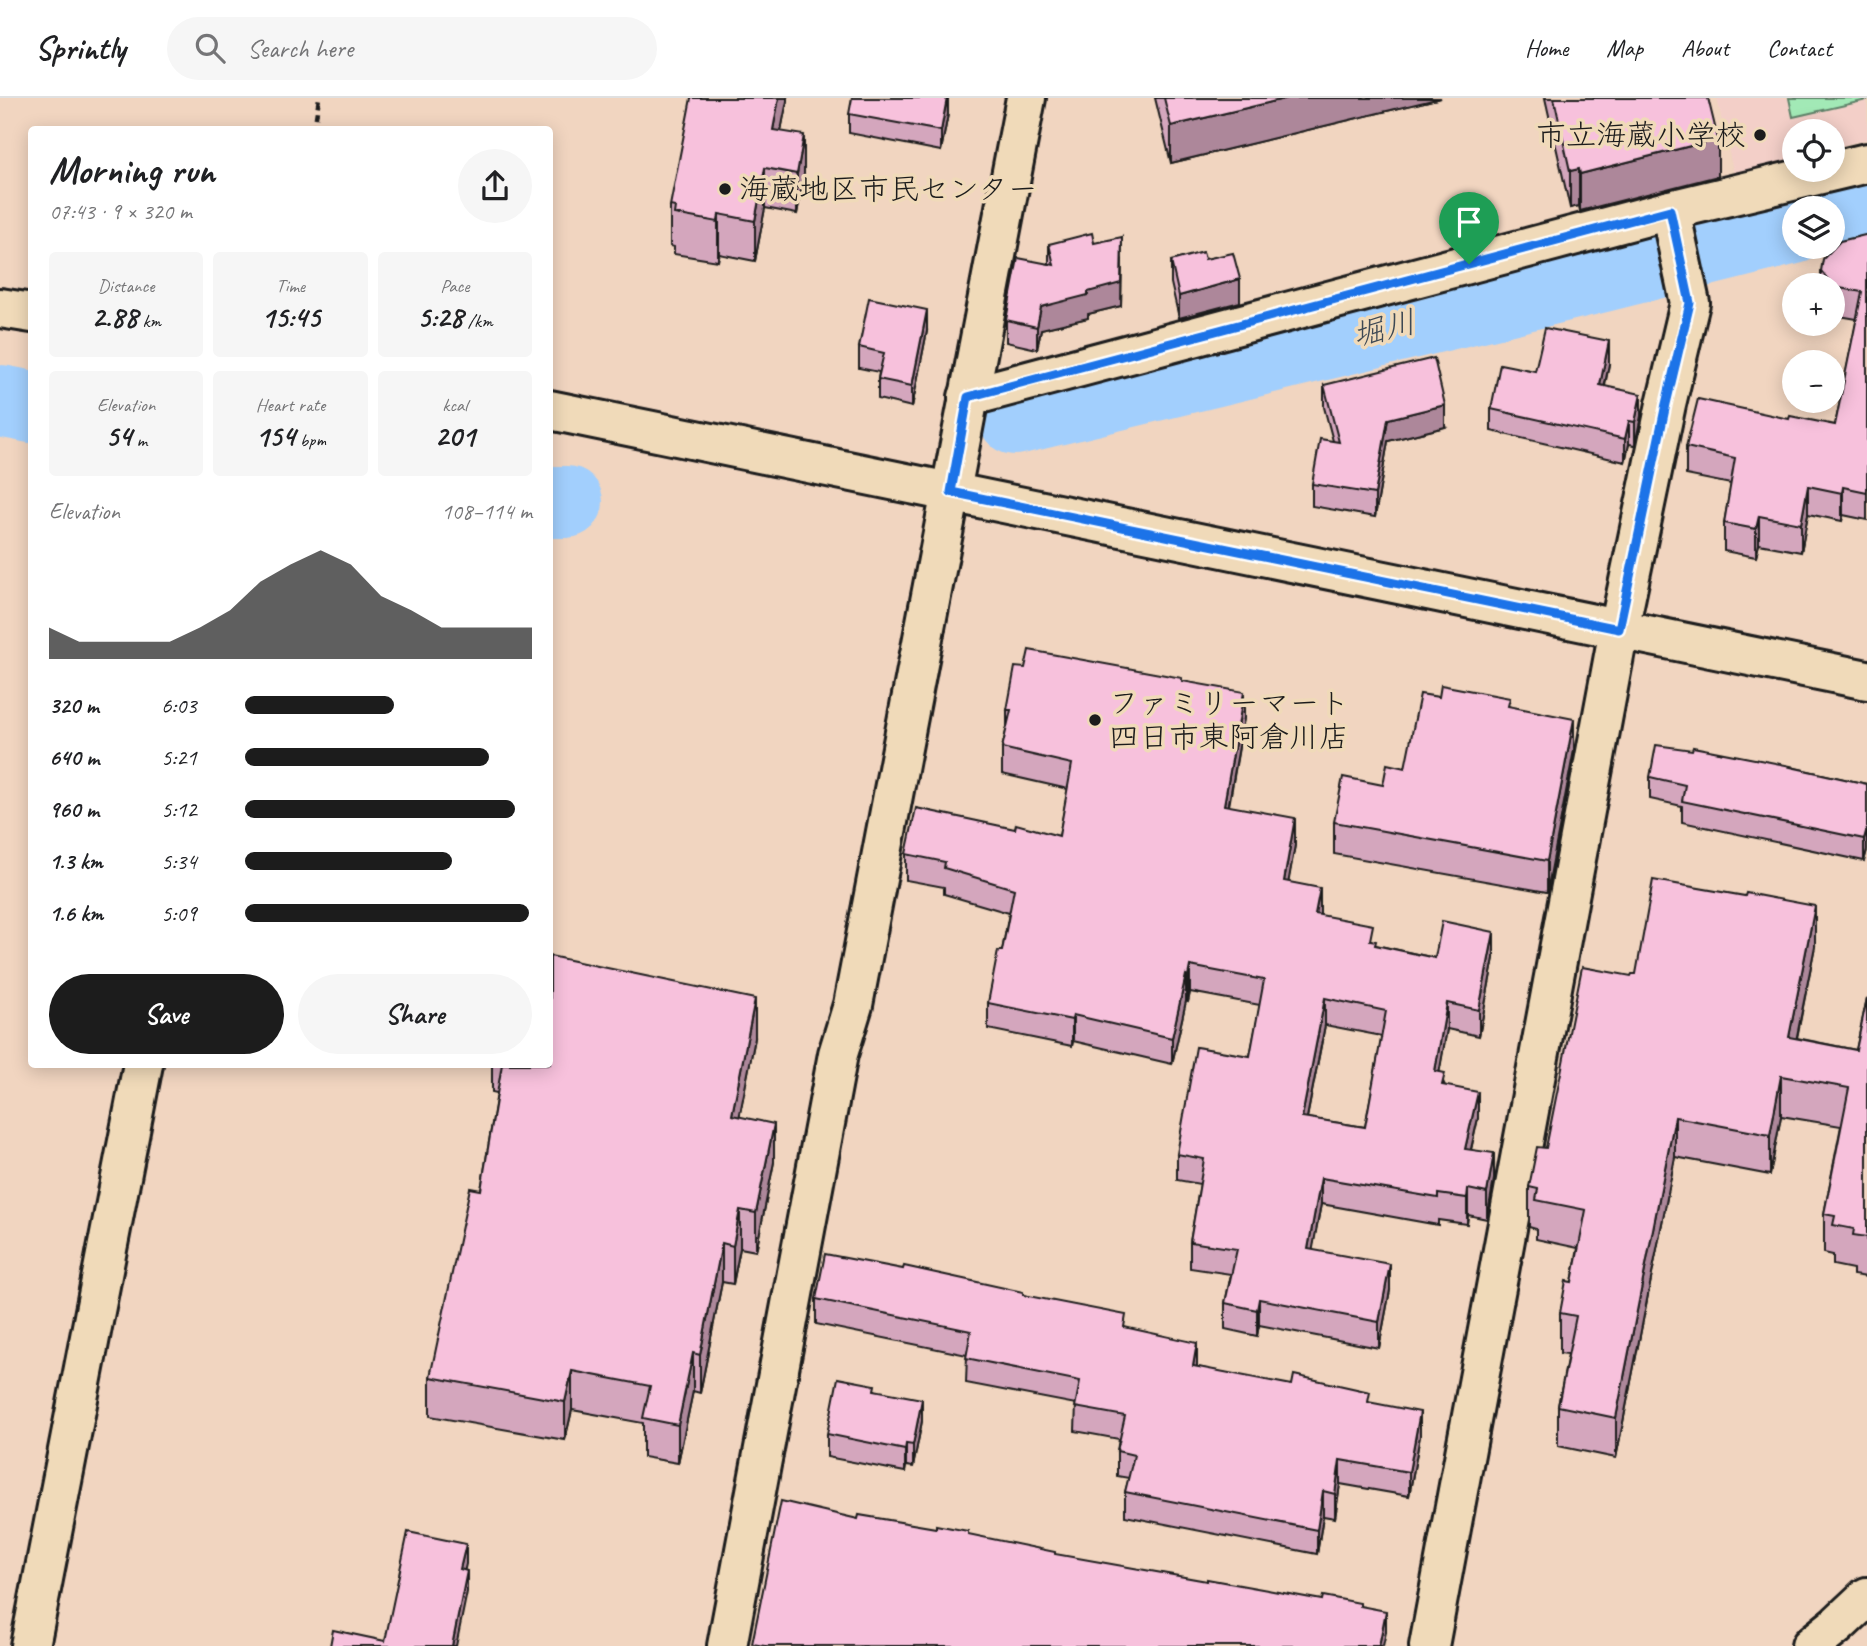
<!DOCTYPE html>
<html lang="en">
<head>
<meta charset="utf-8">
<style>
  body { margin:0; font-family:Caveat,"Klee One",sans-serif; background:#f6f6f6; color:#202124; height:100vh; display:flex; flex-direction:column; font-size:26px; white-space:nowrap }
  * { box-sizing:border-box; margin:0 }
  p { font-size:23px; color:#757577 }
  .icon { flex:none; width:38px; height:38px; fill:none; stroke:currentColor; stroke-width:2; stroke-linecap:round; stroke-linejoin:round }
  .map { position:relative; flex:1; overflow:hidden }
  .panel { position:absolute; left:28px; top:28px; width:525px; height:942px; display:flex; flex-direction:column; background:#fff; border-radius:7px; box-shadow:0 4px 18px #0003 }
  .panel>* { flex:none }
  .controls { position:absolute; left:1782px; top:21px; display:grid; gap:14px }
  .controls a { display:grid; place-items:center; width:63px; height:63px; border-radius:50%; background:#fff; box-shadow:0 4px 18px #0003; font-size:35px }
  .pin { position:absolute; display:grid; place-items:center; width:60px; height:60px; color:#fff; margin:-72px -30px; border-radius:50% 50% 50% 0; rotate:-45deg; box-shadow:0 0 7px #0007 }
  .pin .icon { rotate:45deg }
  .round { display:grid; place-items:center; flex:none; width:74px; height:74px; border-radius:37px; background:#f6f6f6 }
  .head { display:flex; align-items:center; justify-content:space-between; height:119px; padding:0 21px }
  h1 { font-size:38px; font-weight:700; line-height:52px }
  .metrics { display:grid; grid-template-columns:repeat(3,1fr); gap:10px; height:119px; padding:7px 21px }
  .metrics div { display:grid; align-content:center; border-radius:7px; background:#f6f6f6; text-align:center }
  .metrics b { font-size:30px; font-weight:700 }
  .metrics small { font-size:19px; font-weight:400 }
  .metrics p { font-size:19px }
  .chart { height:196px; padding:14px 21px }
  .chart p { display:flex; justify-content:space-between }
  .chart svg { width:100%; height:126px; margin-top:7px; fill:#1c1c1c; opacity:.7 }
  .action { display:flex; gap:14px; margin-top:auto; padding:14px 21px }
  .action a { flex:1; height:80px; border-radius:42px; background:#1c1c1c; color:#fff; font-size:28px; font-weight:700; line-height:80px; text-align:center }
  .action a+a { background:#f6f6f6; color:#202124 }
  ul { padding:0 21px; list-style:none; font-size:23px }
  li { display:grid; grid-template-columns:112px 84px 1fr; align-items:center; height:52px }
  li i { height:18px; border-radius:9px; background:#1c1c1c }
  header { display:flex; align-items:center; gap:42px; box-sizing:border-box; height:98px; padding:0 35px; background:#fff; border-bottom:2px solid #e0e0e0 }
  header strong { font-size:33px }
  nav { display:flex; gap:38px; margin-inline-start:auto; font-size:24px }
  .search { width:490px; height:63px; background:#f6f6f6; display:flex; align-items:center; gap:18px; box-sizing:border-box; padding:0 24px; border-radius:38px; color:#757577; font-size:26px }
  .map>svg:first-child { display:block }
  .built { fill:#f3cfc8 }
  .grass { fill:#a2e9b6; stroke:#5f8269; stroke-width:2 }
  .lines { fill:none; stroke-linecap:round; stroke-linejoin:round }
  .river { stroke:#a2cffd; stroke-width:72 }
  .minor-casing { stroke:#1c1c1c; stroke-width:44 }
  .tertiary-casing { stroke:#1c1c1c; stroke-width:44 }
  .path { stroke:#1c1c1c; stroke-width:4.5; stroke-dasharray:7 5; stroke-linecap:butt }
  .minor { stroke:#f0dab9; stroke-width:38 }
  .tertiary { stroke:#f0dab9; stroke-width:38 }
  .wall { fill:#d4a6bd; stroke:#1c1c1c; stroke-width:2; fill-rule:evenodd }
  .shaded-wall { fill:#ad879a; stroke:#1c1c1c; stroke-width:2 }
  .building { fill:#f7c1dc; stroke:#1c1c1c; stroke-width:2; fill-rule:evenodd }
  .route-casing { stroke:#fff; stroke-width:14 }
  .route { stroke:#1a73e8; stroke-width:9 }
  .poi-dot { fill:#1c1c1c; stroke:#f0dab9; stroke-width:2.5 }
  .labels { text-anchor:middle; stroke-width:7; stroke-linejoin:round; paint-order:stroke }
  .poi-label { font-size:30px; fill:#1c1c1c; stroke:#f0dab9; text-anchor:start }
  .water-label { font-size:32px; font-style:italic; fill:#3e4954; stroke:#f0dab9 }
</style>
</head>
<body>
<header>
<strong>Sprintly</strong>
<div class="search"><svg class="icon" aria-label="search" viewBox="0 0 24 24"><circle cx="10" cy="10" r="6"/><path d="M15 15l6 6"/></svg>Search here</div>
<nav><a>Home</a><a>Map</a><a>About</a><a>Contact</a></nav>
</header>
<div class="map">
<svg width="1867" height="1548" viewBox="0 0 1867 1548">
  <rect width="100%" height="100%" fill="#f1d5c0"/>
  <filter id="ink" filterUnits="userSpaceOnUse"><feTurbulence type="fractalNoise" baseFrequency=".0143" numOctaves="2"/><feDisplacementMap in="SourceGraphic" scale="14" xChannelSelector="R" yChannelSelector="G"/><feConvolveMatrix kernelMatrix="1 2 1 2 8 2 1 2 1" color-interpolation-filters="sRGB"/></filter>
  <g filter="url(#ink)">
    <!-- built -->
    <path class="built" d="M 1717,0 L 1867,0 L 1867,41 L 1832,50 L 1832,33 L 1794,33 L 1794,61 L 1734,77 Z"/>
    <!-- grass -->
    <path class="grass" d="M 1789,0 L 1867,0 L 1867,2 L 1793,19 Z"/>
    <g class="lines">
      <!-- river -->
      <g class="river">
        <path d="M 1832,120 L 1867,111"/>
        <path d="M 0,303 L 32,309"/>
        <path d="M 1015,321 L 1595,180 L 1794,130"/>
        <path d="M 550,404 L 567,404"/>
      </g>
      <defs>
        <g id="minor">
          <path d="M 968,299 L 1670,112 L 1867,65"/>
          <path d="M 30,1548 L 143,966"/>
          <path d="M 727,1548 L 838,956 L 853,907 L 1026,0"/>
          <path d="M 1429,1548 L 1619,531 L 1666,306 L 1690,205 L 1670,112"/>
          <path d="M 1811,1548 L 1836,1528 L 1867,1499"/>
        </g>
        <g id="tertiary">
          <path d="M 0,210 L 32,215"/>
          <path d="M 550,312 L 1867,582"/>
        </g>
      </defs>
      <!-- minor casing -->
      <use href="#minor" class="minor-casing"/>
      <!-- tertiary casing -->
      <use href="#tertiary" class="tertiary-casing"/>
      <!-- path -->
      <path class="path" d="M 314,32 L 319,0"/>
      <!-- minor -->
      <use href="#minor" class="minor"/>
      <!-- tertiary -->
      <use href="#tertiary" class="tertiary"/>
    </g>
    <!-- wall -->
    <g class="wall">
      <path d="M 787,0 L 781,33 L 804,77 L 797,116 L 765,110 L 755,163 L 719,156 L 718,163 L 674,156 L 674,149 L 670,148 L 670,108 Z"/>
      <path d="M 948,0 L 948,16 L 941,53 L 849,35 L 849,16 Z"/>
      <path d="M 1155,0 L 1441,0 L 1171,65 Z"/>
      <path d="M 1545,0 L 1708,0 L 1718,78 L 1580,113 L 1579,108 L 1570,110 Z"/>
      <path d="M 1867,137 L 1867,422 L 1843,417 L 1842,423 L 1808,416 L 1801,454 L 1759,446 L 1756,459 L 1724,453 L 1724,425 L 1731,386 L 1686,377 L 1686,349 L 1789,321 L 1835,327 L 1857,221 L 1834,217 L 1832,215 L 1832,187 L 1821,187 L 1821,173 Z"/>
      <path d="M 1094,145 L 1122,161 L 1121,208 L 1088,216 L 1088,220 L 1041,231 L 1037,251 L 1006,244 L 1006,222 L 1049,166 L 1049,146 Z"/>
      <path d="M 1205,161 L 1240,204 L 1179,220 L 1171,185 L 1171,163 Z"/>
      <path d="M 927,233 L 912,309 L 878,301 L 878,281 L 879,274 L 859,270 L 859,249 Z"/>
      <path d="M 1609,266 L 1605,288 L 1641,318 L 1635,347 L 1629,346 L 1625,364 L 1491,333 L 1491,311 L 1535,273 Z"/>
      <path d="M 1324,287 L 1445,329 L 1388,343 L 1375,419 L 1312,408 L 1312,386 L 1333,343 L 1324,309 Z"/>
      <path d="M 1025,570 L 1182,583 L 1244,620 L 1229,708 L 1295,747 L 1288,784 L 1320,817 L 1373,843 L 1376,847 L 1435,860 L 1494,860 L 1479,938 L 1447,931 L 1439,974 L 1445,988 L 1478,1020 L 1471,1052 L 1494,1081 L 1487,1121 L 1468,1117 L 1467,1126 L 1438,1122 L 1438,1127 L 1321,1106 L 1312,1152 L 1390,1192 L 1379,1250 L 1259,1227 L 1257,1238 L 1225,1231 L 1225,1205 L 1231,1176 L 1190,1170 L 1190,1144 L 1200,1086 L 1177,1082 L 1177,1056 L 1250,958 L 1260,907 L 1190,894 L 1188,904 L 1186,903 L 1172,966 L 1073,943 L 1072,948 L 988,931 L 988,905 L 1002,853 L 1009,815 L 944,796 L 944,789 L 906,782 L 906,756 L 1015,731 L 1059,738 L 1068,691 L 1002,676 L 1002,650 L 1007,629 L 1007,612 ZM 1325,927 L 1382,938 L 1365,1029 L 1307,1020 Z"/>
      <path d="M 1439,599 L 1510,609 L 1574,652 L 1547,794 L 1334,756 L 1334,724 L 1405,670 Z"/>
      <path d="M 1791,669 L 1867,686 L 1867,752 L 1864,763 L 1682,724 L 1682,708 L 1650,701 L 1650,679 Z"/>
      <path d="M 1815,848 L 1797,940 L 1856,952 L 1867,900 L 1867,1179 L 1853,1177 L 1853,1171 L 1833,1167 L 1833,1157 L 1824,1155 L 1824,1116 L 1841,1028 L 1781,1018 L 1770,1077 L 1675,1059 L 1616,1360 L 1558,1348 L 1558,1308 L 1568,1256 L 1560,1255 L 1560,1215 L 1572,1184 L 1578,1150 L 1536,1141 L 1536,1131 L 1529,1129 L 1529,1089 L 1546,1050 L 1631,878 L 1636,876 Z"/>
      <path d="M 755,940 L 739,1019 L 774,1064 L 756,1153 L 740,1150 L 733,1186 L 722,1184 L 700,1295 L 693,1293 L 678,1365 L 643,1359 L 643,1325 L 572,1312 L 565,1342 L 430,1318 L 430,1279 L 481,1092 L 497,995 L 492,994 L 492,966 L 550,966 Z"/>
      <path d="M 1023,1197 L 1126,1230 L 1197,1269 L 1370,1305 L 1420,1338 L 1409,1398 L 1340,1386 L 1335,1420 L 1323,1418 L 1317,1456 L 1125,1418 L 1125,1394 L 1129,1380 L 1117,1378 L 1117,1353 L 1119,1341 L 1075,1333 L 1076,1306 L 966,1285 L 967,1257 L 816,1226 L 816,1201 Z"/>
      <path d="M 875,1292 L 922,1323 L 913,1369 L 906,1368 L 905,1374 L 827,1359 L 827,1336 Z"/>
    </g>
    <!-- shaded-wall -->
    <g class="shaded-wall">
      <path d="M 779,0 L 787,0 L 787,3 L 773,72 L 773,32 Z"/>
      <path d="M 947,0 L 948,16 L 941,53 L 941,33 Z"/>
      <path d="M 1288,0 L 1441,0 L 1171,65 L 1171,28 Z"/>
      <path d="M 804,37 L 804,77 L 797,116 L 797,76 Z"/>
      <path d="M 1718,41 L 1718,78 L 1580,113 L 1580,76 Z"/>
      <path d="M 765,70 L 765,110 L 755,163 L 755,123 Z"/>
      <path d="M 1579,71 L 1579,108 L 1570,110 L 1570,73 Z"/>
      <path d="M 719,116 L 719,156 L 718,163 L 718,124 Z"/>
      <path d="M 1122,139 L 1121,208 L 1088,216 L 1088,220 L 1041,231 L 1037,251 L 1037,229 L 1041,209 L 1088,194 Z"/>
      <path d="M 1240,181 L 1240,204 L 1179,220 L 1179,198 Z"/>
      <path d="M 927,212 L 927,233 L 912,309 L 912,288 Z"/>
      <path d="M 1609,243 L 1609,266 L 1600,309 L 1600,287 Z"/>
      <path d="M 1641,296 L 1641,318 L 1635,347 L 1635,324 Z"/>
      <path d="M 1445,307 L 1445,329 L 1388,343 L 1375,419 L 1375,396 L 1388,321 Z"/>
      <path d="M 1629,323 L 1629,346 L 1625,364 L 1625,341 Z"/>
      <path d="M 1808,388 L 1808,416 L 1801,454 L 1801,426 Z"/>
      <path d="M 1843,389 L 1843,417 L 1842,423 L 1842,395 Z"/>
      <path d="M 1759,418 L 1759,446 L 1756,459 L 1756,431 Z"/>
      <path d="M 1244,594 L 1244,620 L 1224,733 L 1224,707 Z"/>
      <path d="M 1574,621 L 1574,652 L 1547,794 L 1547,763 Z"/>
      <path d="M 1295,720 L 1295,747 L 1284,809 L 1284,783 Z"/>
      <path d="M 1867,730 L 1867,752 L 1864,763 L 1864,741 Z"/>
      <path d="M 1320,790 L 1320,816 L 1315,842 L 1315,816 Z"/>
      <path d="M 1815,808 L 1815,848 L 1789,978 L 1789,939 Z"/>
      <path d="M 1494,834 L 1494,860 L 1479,938 L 1479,912 Z"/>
      <path d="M 1190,868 L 1190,894 L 1188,904 L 1188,878 Z"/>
      <path d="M 1186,877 L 1186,903 L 1172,966 L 1172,940 Z"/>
      <path d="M 1325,900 L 1325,927 L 1302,1045 L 1302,1019 Z"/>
      <path d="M 755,901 L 755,940 L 732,1056 L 732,1017 Z"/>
      <path d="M 1447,905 L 1447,931 L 1435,999 L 1435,973 Z"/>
      <path d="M 1073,917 L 1073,943 L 1072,948 L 1072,922 Z"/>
      <path d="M 1781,978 L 1781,1018 L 1770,1077 L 1770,1037 Z"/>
      <path d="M 1478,994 L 1478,1020 L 1465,1077 L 1465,1051 Z"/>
      <path d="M 1675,1019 L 1675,1059 L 1616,1360 L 1616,1320 Z"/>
      <path d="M 774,1026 L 774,1064 L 756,1153 L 756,1115 Z"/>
      <path d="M 1494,1055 L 1494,1081 L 1487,1121 L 1487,1095 Z"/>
      <path d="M 1321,1080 L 1321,1106 L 1308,1177 L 1308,1151 Z"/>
      <path d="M 1468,1091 L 1468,1117 L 1467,1126 L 1467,1100 Z"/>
      <path d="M 740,1112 L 740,1150 L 733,1186 L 733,1148 Z"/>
      <path d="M 722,1145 L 722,1184 L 700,1295 L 700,1257 Z"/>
      <path d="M 1390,1166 L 1390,1192 L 1379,1250 L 1379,1224 Z"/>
      <path d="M 1259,1201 L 1259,1227 L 1257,1238 L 1257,1212 Z"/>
      <path d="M 1197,1245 L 1197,1270 L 1193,1268 Z"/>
      <path d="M 693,1255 L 693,1293 L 678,1365 L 678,1327 Z"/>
      <path d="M 572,1273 L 572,1312 L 565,1342 L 565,1304 Z"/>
      <path d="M 922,1301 L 922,1323 L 913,1369 L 913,1347 Z"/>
      <path d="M 1420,1314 L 1420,1338 L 1409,1398 L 1409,1374 Z"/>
      <path d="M 906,1346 L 906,1368 L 905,1374 L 905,1352 Z"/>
      <path d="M 1340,1362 L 1340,1386 L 1335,1420 L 1335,1396 Z"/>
      <path d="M 1323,1393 L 1323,1418 L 1317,1456 L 1317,1432 Z"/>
      <path d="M 466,1446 L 466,1466 L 460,1492 L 460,1471 Z"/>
      <path d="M 467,1473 L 467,1494 L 456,1548 L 452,1548 Z"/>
      <path d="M 1386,1513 L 1386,1534 L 1383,1548 L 1379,1548 Z"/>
    </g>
    <!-- building -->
    <g class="building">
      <path d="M 691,0 L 779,0 L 773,32 L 804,37 L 797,76 L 765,70 L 755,123 L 719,116 L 718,124 L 674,116 L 675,109 L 670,108 Z"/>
      <path d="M 852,0 L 947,0 L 941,33 L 849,16 Z"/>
      <path d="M 1164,0 L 1288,0 L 1171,28 Z"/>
      <path d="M 1554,0 L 1708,0 L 1718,41 L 1580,76 L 1579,71 L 1570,73 Z"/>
      <path d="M 1092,135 L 1094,145 L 1122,139 L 1121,185 L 1088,194 L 1088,197 L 1041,209 L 1037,229 L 1006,222 L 1018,160 L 1054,167 L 1049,146 Z"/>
      <path d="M 1865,137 L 1867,137 L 1867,394 L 1843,389 L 1842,395 L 1808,388 L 1801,426 L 1759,418 L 1756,431 L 1724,425 L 1735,360 L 1686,349 L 1698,301 L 1789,321 L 1790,318 L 1835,327 L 1862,194 L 1834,189 L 1821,173 L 1823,161 L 1840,143 Z"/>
      <path d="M 1203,154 L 1205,161 L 1233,155 L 1240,181 L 1179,198 L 1171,163 Z"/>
      <path d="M 869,200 L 927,212 L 912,288 L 878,281 L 884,255 L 859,249 Z"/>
      <path d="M 1545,230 L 1609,243 L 1600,287 L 1641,296 L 1635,324 L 1629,323 L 1625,341 L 1491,311 L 1500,266 L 1535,273 Z"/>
      <path d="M 1434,260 L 1445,307 L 1388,321 L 1375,396 L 1312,386 L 1320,341 L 1339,344 L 1324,287 Z"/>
      <path d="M 1029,552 L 1182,580 L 1182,583 L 1244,594 L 1224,707 L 1295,720 L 1284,783 L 1320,790 L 1315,816 L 1373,827 L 1370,842 L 1376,843 L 1375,847 L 1435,860 L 1442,823 L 1494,834 L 1479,912 L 1447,905 L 1435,973 L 1445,975 L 1442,987 L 1478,994 L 1465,1051 L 1494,1055 L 1487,1095 L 1468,1091 L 1467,1100 L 1438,1096 L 1438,1100 L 1321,1080 L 1308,1151 L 1390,1166 L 1379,1224 L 1259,1201 L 1257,1212 L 1225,1205 L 1237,1151 L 1190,1144 L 1204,1061 L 1177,1056 L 1196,949 L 1250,958 L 1264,882 L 1190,868 L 1188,878 L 1186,877 L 1172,940 L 1073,917 L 1072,922 L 988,905 L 998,853 L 1002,853 L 1014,791 L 944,770 L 945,764 L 906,756 L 916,710 L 1015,731 L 1016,726 L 1059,738 L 1072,666 L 1002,650 L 1011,612 L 1007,612 L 1015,569 L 1025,570 ZM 1325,900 L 1386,913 L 1365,1029 L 1302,1019 Z"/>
      <path d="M 1441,587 L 1510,600 L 1508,608 L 1574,621 L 1547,763 L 1334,724 L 1343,679 L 1383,687 L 1387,666 L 1405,670 L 1420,596 L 1439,599 Z"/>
      <path d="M 1656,647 L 1692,652 L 1693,649 L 1791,668 L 1790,669 L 1867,686 L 1867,730 L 1864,741 L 1682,703 L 1685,687 L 1650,679 Z"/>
      <path d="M 1653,782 L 1745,798 L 1746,795 L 1815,808 L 1789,939 L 1856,952 L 1867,900 L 1867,1139 L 1853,1137 L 1854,1131 L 1833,1127 L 1835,1118 L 1824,1116 L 1849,990 L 1781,978 L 1770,1037 L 1675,1019 L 1616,1320 L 1558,1308 L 1576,1218 L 1560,1215 L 1566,1183 L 1572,1184 L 1586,1112 L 1536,1102 L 1538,1091 L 1529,1089 L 1537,1049 L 1546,1050 L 1582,869 L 1631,878 L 1632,876 L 1636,876 Z"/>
      <path d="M 550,858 L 755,901 L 732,1017 L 774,1026 L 756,1115 L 740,1112 L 733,1148 L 722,1145 L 700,1257 L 693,1255 L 678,1327 L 643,1320 L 650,1288 L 572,1273 L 565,1304 L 430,1279 L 470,1090 L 481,1092 L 502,966 L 550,966 Z"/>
      <path d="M 825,1156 L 903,1171 L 904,1168 L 1023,1194 L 1023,1197 L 1126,1217 L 1124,1229 L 1197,1245 L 1193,1268 L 1292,1287 L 1294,1277 L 1370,1294 L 1368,1304 L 1420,1314 L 1409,1374 L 1340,1362 L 1335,1396 L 1323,1393 L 1317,1432 L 1125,1394 L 1134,1357 L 1117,1353 L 1125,1318 L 1075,1309 L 1080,1283 L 966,1260 L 971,1233 L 816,1201 Z"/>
      <path d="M 838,1280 L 875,1287 L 874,1292 L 922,1301 L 913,1347 L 906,1346 L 905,1352 L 827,1336 Z"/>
      <path d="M 781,1403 L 858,1421 L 859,1417 L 936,1430 L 936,1427 L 968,1433 L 968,1436 L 1055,1454 L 1055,1456 L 1207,1483 L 1207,1481 L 1322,1502 L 1323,1498 L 1360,1505 L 1360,1508 L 1386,1513 L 1379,1548 L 765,1548 L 752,1546 Z"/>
      <path d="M 408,1434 L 466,1446 L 460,1471 L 467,1473 L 452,1548 L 330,1548 L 333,1532 L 385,1543 Z"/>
    </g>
  </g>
  <g class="lines" filter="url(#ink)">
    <defs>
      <path id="route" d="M 1670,112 L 1690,205 L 1666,306 L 1619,531 L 951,394 L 968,299 Z"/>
    </defs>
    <!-- route casing -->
    <use href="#route" class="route-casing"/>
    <!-- route -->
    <use href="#route" class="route"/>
  </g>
  <!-- markers -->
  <g class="poi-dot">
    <circle cx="1760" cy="37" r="7"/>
    <circle cx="725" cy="91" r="7"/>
    <circle cx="1095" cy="622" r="7"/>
  </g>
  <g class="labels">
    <!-- poi labels -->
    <g class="poi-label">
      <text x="1746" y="47" text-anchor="end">市立海蔵小学校</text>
      <text x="739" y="101">海蔵地区市民センター</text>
      <text x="1109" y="615">ファミリーマート<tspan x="1109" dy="34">四日市東阿倉川店</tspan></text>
    </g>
    <!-- water labels -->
    <g class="water-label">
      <text transform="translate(1384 230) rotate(-14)" y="11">堀川</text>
    </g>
  </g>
</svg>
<div class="controls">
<a><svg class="icon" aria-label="locate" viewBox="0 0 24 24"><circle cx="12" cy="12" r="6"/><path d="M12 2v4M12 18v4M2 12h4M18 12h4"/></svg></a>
<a><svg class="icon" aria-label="layers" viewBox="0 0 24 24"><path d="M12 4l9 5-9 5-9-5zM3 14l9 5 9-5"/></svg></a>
<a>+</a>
<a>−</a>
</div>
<div class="pin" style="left:1469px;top:166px;background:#1e9e55"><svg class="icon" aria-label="arrive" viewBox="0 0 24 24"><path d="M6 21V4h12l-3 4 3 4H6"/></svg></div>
<section class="panel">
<div class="head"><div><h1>Morning run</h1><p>07:43 · 9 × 320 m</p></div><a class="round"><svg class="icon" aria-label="share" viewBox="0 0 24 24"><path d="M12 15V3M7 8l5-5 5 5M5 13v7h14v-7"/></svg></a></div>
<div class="metrics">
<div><p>Distance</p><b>2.88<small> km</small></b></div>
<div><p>Time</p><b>15:45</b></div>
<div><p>Pace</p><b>5:28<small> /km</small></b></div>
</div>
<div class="metrics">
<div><p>Elevation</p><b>54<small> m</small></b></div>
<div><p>Heart rate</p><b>154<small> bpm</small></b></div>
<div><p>kcal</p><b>201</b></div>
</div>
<div class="chart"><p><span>Elevation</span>108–114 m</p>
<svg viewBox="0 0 160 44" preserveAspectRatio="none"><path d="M0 44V33L10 38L20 38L30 38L40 38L50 33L60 27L70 17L80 11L90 6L100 11L110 22L120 27L130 33L140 33L150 33L160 33V44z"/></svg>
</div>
<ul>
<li><b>320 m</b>6:03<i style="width:52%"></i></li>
<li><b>640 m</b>5:21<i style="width:85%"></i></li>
<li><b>960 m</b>5:12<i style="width:94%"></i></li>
<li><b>1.3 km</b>5:34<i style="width:72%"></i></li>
<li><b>1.6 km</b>5:09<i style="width:99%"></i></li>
</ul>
<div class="action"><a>Save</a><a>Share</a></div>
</section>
</div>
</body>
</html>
